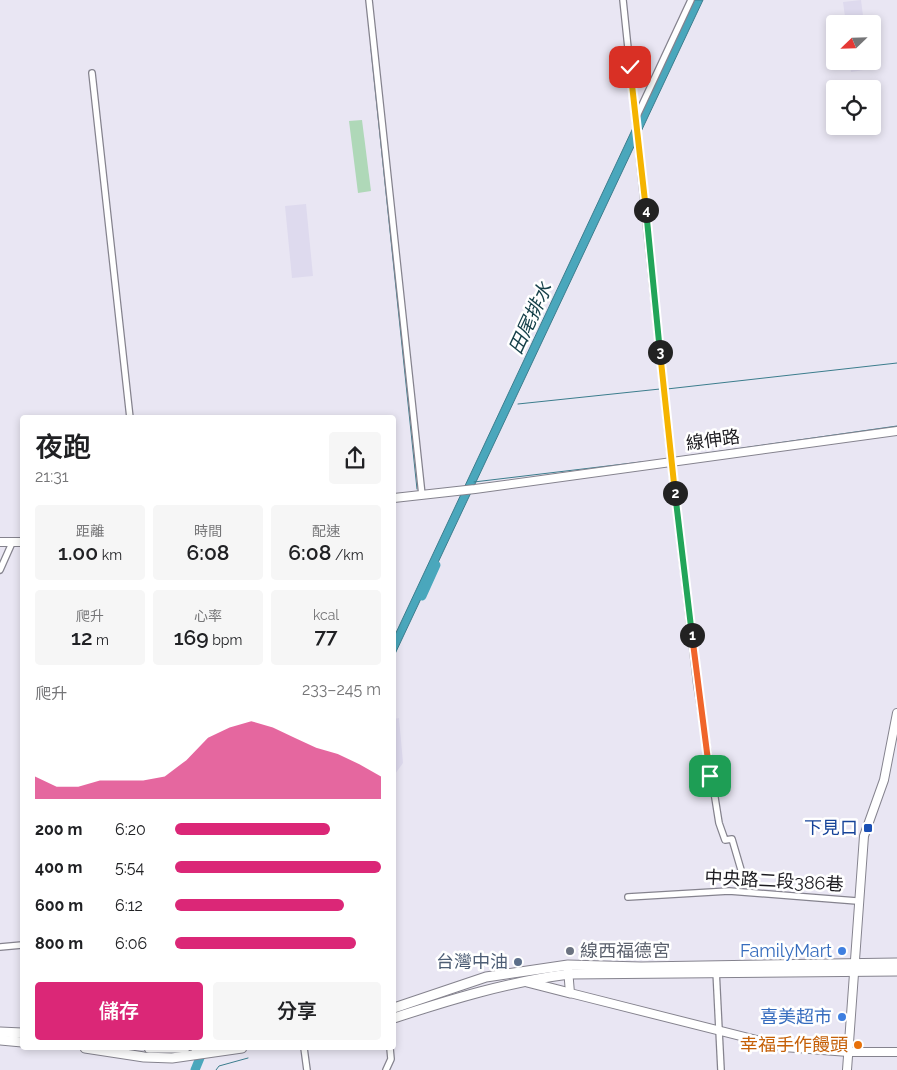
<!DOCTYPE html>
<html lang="zh-TW">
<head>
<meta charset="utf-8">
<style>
  body { margin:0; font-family:Raleway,"Noto Sans TC",sans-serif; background:#f6f6f6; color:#202124; height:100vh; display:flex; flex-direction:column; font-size:19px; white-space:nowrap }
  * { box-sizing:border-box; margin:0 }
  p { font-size:16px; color:#757577 }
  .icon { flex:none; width:28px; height:28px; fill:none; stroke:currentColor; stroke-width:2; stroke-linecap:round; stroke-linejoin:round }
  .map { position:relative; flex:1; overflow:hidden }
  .details { position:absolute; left:20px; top:415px; width:376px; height:635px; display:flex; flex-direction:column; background:#fff; border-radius:5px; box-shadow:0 2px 8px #0003 }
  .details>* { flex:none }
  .needle { width:32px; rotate:247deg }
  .tools { position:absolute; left:826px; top:15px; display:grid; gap:10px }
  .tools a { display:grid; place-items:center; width:55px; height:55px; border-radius:5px; background:#fff; box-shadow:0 2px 8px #0003; font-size:25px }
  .pin { position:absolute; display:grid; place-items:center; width:42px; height:42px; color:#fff; margin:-21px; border-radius:10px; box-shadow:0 2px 8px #0006 }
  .km { position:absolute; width:25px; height:25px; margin:-12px; border-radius:50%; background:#222; color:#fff; font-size:14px; line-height:25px; text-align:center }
  .round { display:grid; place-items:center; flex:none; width:52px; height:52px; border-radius:5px; background:#f6f6f6 }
  .headline { display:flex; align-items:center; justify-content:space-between; height:85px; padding:0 15px }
  h1 { font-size:28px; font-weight:600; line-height:38px }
  .figures { display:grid; grid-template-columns:repeat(3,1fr); gap:8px; height:85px; padding:5px 15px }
  .figures div { display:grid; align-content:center; border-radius:5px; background:#f6f6f6; text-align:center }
  .figures b { font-size:21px; font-weight:600 }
  .figures small { font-size:14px; font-weight:400 }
  .figures p { font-size:14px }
  .chart { height:140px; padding:10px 15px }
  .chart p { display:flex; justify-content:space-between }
  .chart svg { width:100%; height:90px; margin-top:5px; fill:#db2777; opacity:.7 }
  .cta { display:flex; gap:10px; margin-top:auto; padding:10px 15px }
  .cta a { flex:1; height:58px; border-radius:5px; background:#db2777; color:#fff; font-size:20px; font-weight:600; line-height:58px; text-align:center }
  .cta a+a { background:#f6f6f6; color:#202124 }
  ul { padding:0 15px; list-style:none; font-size:16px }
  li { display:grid; grid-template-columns:80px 60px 1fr; align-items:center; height:38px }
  li i { height:12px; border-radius:6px; background:#db2777 }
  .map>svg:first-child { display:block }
  .built { fill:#dedaee }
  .green { fill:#afd8b8 }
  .water { fill:#4aa7bc; stroke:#3c7d8d }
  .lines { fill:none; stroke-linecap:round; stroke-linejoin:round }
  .stream { stroke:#3c7d8d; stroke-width:1 }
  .river { stroke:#4aa7bc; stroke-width:9 }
  .street-casing { stroke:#85838e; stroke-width:8 }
  .secondary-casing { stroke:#85838e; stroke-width:10 }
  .primary-casing { stroke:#85838e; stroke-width:11 }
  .street { stroke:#fff; stroke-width:5.5 }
  .secondary { stroke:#fff; stroke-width:8 }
  .primary { stroke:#fff; stroke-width:9 }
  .split-1-casing { stroke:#fff; stroke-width:10 }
  .split-2-casing { stroke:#fff; stroke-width:10 }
  .split-3-casing { stroke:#fff; stroke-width:10 }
  .split-4-casing { stroke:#fff; stroke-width:10 }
  .split-5-casing { stroke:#fff; stroke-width:10 }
  .split-1 { stroke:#f0652b; stroke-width:6 }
  .split-2 { stroke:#22a559; stroke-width:6 }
  .split-3 { stroke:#f5b400; stroke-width:6 }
  .split-4 { stroke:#22a559; stroke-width:6 }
  .split-5 { stroke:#f5b400; stroke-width:6 }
  .transit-dot { fill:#1a4fb4; stroke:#fff; stroke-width:2 }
  .worship-dot { fill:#6b7280; stroke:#fff; stroke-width:2 }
  .shop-dot { fill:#3f7fe0; stroke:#fff; stroke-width:2 }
  .service-dot { fill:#5c6f8a; stroke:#fff; stroke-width:2 }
  .food-dot { fill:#e8710a; stroke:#fff; stroke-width:2 }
  .labels { text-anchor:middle; stroke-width:5; stroke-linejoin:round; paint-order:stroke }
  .street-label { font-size:18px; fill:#1c1b20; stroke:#fff }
  .transit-label { font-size:18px; fill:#164399; stroke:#fff; text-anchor:end }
  .worship-label { font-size:18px; fill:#5b616d; stroke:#fff; text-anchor:start }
  .shop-label { font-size:18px; fill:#366cbe; stroke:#fff; text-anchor:end }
  .service-label { font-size:18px; fill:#4e5e75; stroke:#fff; text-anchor:end }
  .food-label { font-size:18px; fill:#c56008; stroke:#fff; text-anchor:end }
  .water-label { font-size:19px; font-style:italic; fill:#154049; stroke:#fff }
</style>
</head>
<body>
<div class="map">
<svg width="897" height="1070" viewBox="0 0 897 1070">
  <rect width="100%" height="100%" fill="#e9e6f3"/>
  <!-- built -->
  <g class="built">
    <path d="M 861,0 L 864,24 L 846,24 L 843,2 Z"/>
    <path d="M 850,61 L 869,61 L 870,69 L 851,72 Z"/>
    <path d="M 306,204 L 313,276 L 292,278 L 285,206 Z"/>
    <path d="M 399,718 L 403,763 L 395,774 L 394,719 Z"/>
  </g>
  <!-- green -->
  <path class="green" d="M 362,120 L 371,191 L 358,193 L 349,121 Z"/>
  <!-- water -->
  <path class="water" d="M 693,0 L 703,0 L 394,656 L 394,637 Z"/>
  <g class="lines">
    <!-- stream -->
    <g class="stream">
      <path d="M 371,49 L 417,489"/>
      <path d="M 667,389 L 897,363"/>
      <path d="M 518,404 L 660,389"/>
      <path d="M 680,457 L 897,426"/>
      <path d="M 474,482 L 641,462"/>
      <path d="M 216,1070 L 219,1066 L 248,1058"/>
    </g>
    <!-- river -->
    <g class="river">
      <path d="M 422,596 L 436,565"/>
      <path d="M 195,1070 L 204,1048"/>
    </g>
    <defs>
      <g id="street">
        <path d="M 369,0 L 422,495"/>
        <path d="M 623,0 L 671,461 L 697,685 L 719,823 L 725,840 L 732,839 L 744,880"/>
        <path d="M 92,73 L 130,418"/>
        <path d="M 636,118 L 691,0"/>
        <path d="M 0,570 L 12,543"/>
        <path d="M 628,897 L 729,891 L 857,901"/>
        <path d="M 0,947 L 22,945"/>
        <path d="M 716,970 L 721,1070"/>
        <path d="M 304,1048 L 307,1070"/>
        <path d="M 194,1055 L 195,1048"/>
        <path d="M 386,1070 L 391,1059 L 390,1048"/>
      </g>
      <g id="secondary">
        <path d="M 394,498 L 475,489 L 897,431"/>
        <path d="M 0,542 L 22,542"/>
        <path d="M 568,969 L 570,993 L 784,1047 L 848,1052 L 897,1052"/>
        <path d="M 847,1070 L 864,836 L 884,780 L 897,713"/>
      </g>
      <g id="primary">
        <path d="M 527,982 L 570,993"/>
        <path d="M 394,1008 L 486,977 L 568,965 L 641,967 L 897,963"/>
        <path d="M 394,1018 C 452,999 508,982 569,974 L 897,971"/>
        <path d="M 0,1032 L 22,1033"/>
        <path d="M 0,1040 L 22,1042"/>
        <path d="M 85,1048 L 144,1057 L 172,1058 L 242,1048"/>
        <path d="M 149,1048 L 185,1048"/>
      </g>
    </defs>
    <!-- street casing -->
    <use href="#street" class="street-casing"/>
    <!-- secondary casing -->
    <use href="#secondary" class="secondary-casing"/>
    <!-- primary casing -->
    <use href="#primary" class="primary-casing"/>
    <!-- street -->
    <use href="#street" class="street"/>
    <!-- secondary -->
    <use href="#secondary" class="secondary"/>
    <!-- primary -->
    <use href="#primary" class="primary"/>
  </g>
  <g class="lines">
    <defs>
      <path id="split-1" d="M 692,635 L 710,776"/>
      <path id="split-2" d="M 675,493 L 692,635"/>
      <path id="split-3" d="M 660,352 L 675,493"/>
      <path id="split-4" d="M 646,210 L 660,352"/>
      <path id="split-5" d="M 630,67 L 646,210"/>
    </defs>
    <!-- split-1 casing -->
    <use href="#split-1" class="split-1-casing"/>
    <!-- split-2 casing -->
    <use href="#split-2" class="split-2-casing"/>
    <!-- split-3 casing -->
    <use href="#split-3" class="split-3-casing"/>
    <!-- split-4 casing -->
    <use href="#split-4" class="split-4-casing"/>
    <!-- split-5 casing -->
    <use href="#split-5" class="split-5-casing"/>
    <!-- split-1 -->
    <use href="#split-1" class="split-1"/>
    <!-- split-2 -->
    <use href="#split-2" class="split-2"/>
    <!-- split-3 -->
    <use href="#split-3" class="split-3"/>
    <!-- split-4 -->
    <use href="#split-4" class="split-4"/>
    <!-- split-5 -->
    <use href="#split-5" class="split-5"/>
  </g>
  <!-- markers -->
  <rect class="transit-dot" x="863" y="823" width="10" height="10" rx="2.5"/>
  <circle class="worship-dot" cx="570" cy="951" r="5"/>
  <g class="shop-dot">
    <circle cx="842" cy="951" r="5"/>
    <circle cx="842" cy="1017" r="5"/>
  </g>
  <circle class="service-dot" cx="518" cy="962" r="5"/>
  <circle class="food-dot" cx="858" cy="1045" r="5"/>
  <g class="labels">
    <!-- street labels -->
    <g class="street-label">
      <text transform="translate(713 440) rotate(-8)" y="6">線伸路</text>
      <text transform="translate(774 881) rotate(3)" y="6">中央路二段386巷</text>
    </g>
    <!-- transit labels -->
    <g class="transit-label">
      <text x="858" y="834">下見口</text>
    </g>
    <!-- worship labels -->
    <g class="worship-label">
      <text x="580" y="957">線西福德宮</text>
    </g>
    <!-- shop labels -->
    <g class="shop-label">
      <text x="832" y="957">FamilyMart</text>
      <text x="832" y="1023">喜美超市</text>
    </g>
    <!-- service labels -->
    <g class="service-label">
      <text x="508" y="968">台灣中油</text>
    </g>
    <!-- food labels -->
    <g class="food-label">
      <text x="848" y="1051">幸福手作饅頭</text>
    </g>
    <!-- water labels -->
    <g class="water-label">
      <text transform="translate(530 318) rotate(-65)" y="7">田尾排水</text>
    </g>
  </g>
</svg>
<div class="tools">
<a><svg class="needle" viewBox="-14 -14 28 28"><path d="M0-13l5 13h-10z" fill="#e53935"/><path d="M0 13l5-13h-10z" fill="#757577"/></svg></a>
<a><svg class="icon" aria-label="locate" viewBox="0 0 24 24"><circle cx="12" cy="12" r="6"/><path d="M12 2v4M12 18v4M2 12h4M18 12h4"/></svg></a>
</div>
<div class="pin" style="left:710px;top:776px;background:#1e9e55"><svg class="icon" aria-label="arrive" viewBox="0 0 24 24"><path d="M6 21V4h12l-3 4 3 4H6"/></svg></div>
<div class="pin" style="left:630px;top:67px;background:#d93025"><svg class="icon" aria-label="check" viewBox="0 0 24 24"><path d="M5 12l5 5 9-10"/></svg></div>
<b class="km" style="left:692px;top:635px">1</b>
<b class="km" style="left:675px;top:493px">2</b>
<b class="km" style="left:660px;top:352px">3</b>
<b class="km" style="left:646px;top:210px">4</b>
<section class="details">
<div class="headline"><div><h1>夜跑</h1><p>21:31</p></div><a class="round"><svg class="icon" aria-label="share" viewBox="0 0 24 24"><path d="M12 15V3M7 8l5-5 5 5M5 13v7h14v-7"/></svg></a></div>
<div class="figures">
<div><p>距離</p><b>1.00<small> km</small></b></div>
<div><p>時間</p><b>6:08</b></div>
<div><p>配速</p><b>6:08<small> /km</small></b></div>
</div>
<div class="figures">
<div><p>爬升</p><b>12<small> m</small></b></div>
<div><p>心率</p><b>169<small> bpm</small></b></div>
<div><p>kcal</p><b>77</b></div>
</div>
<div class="chart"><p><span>爬升</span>233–245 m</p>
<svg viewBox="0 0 160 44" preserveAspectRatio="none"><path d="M0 44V33L10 38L20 38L30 35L40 35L50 35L60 33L70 25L80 14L90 9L100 6L110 9L120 14L130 19L140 22L150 27L160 33V44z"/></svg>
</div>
<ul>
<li><b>200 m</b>6:20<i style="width:75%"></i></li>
<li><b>400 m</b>5:54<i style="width:100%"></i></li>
<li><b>600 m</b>6:12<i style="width:82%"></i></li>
<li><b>800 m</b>6:06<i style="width:88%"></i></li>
</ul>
<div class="cta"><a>儲存</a><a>分享</a></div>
</section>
</div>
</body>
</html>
